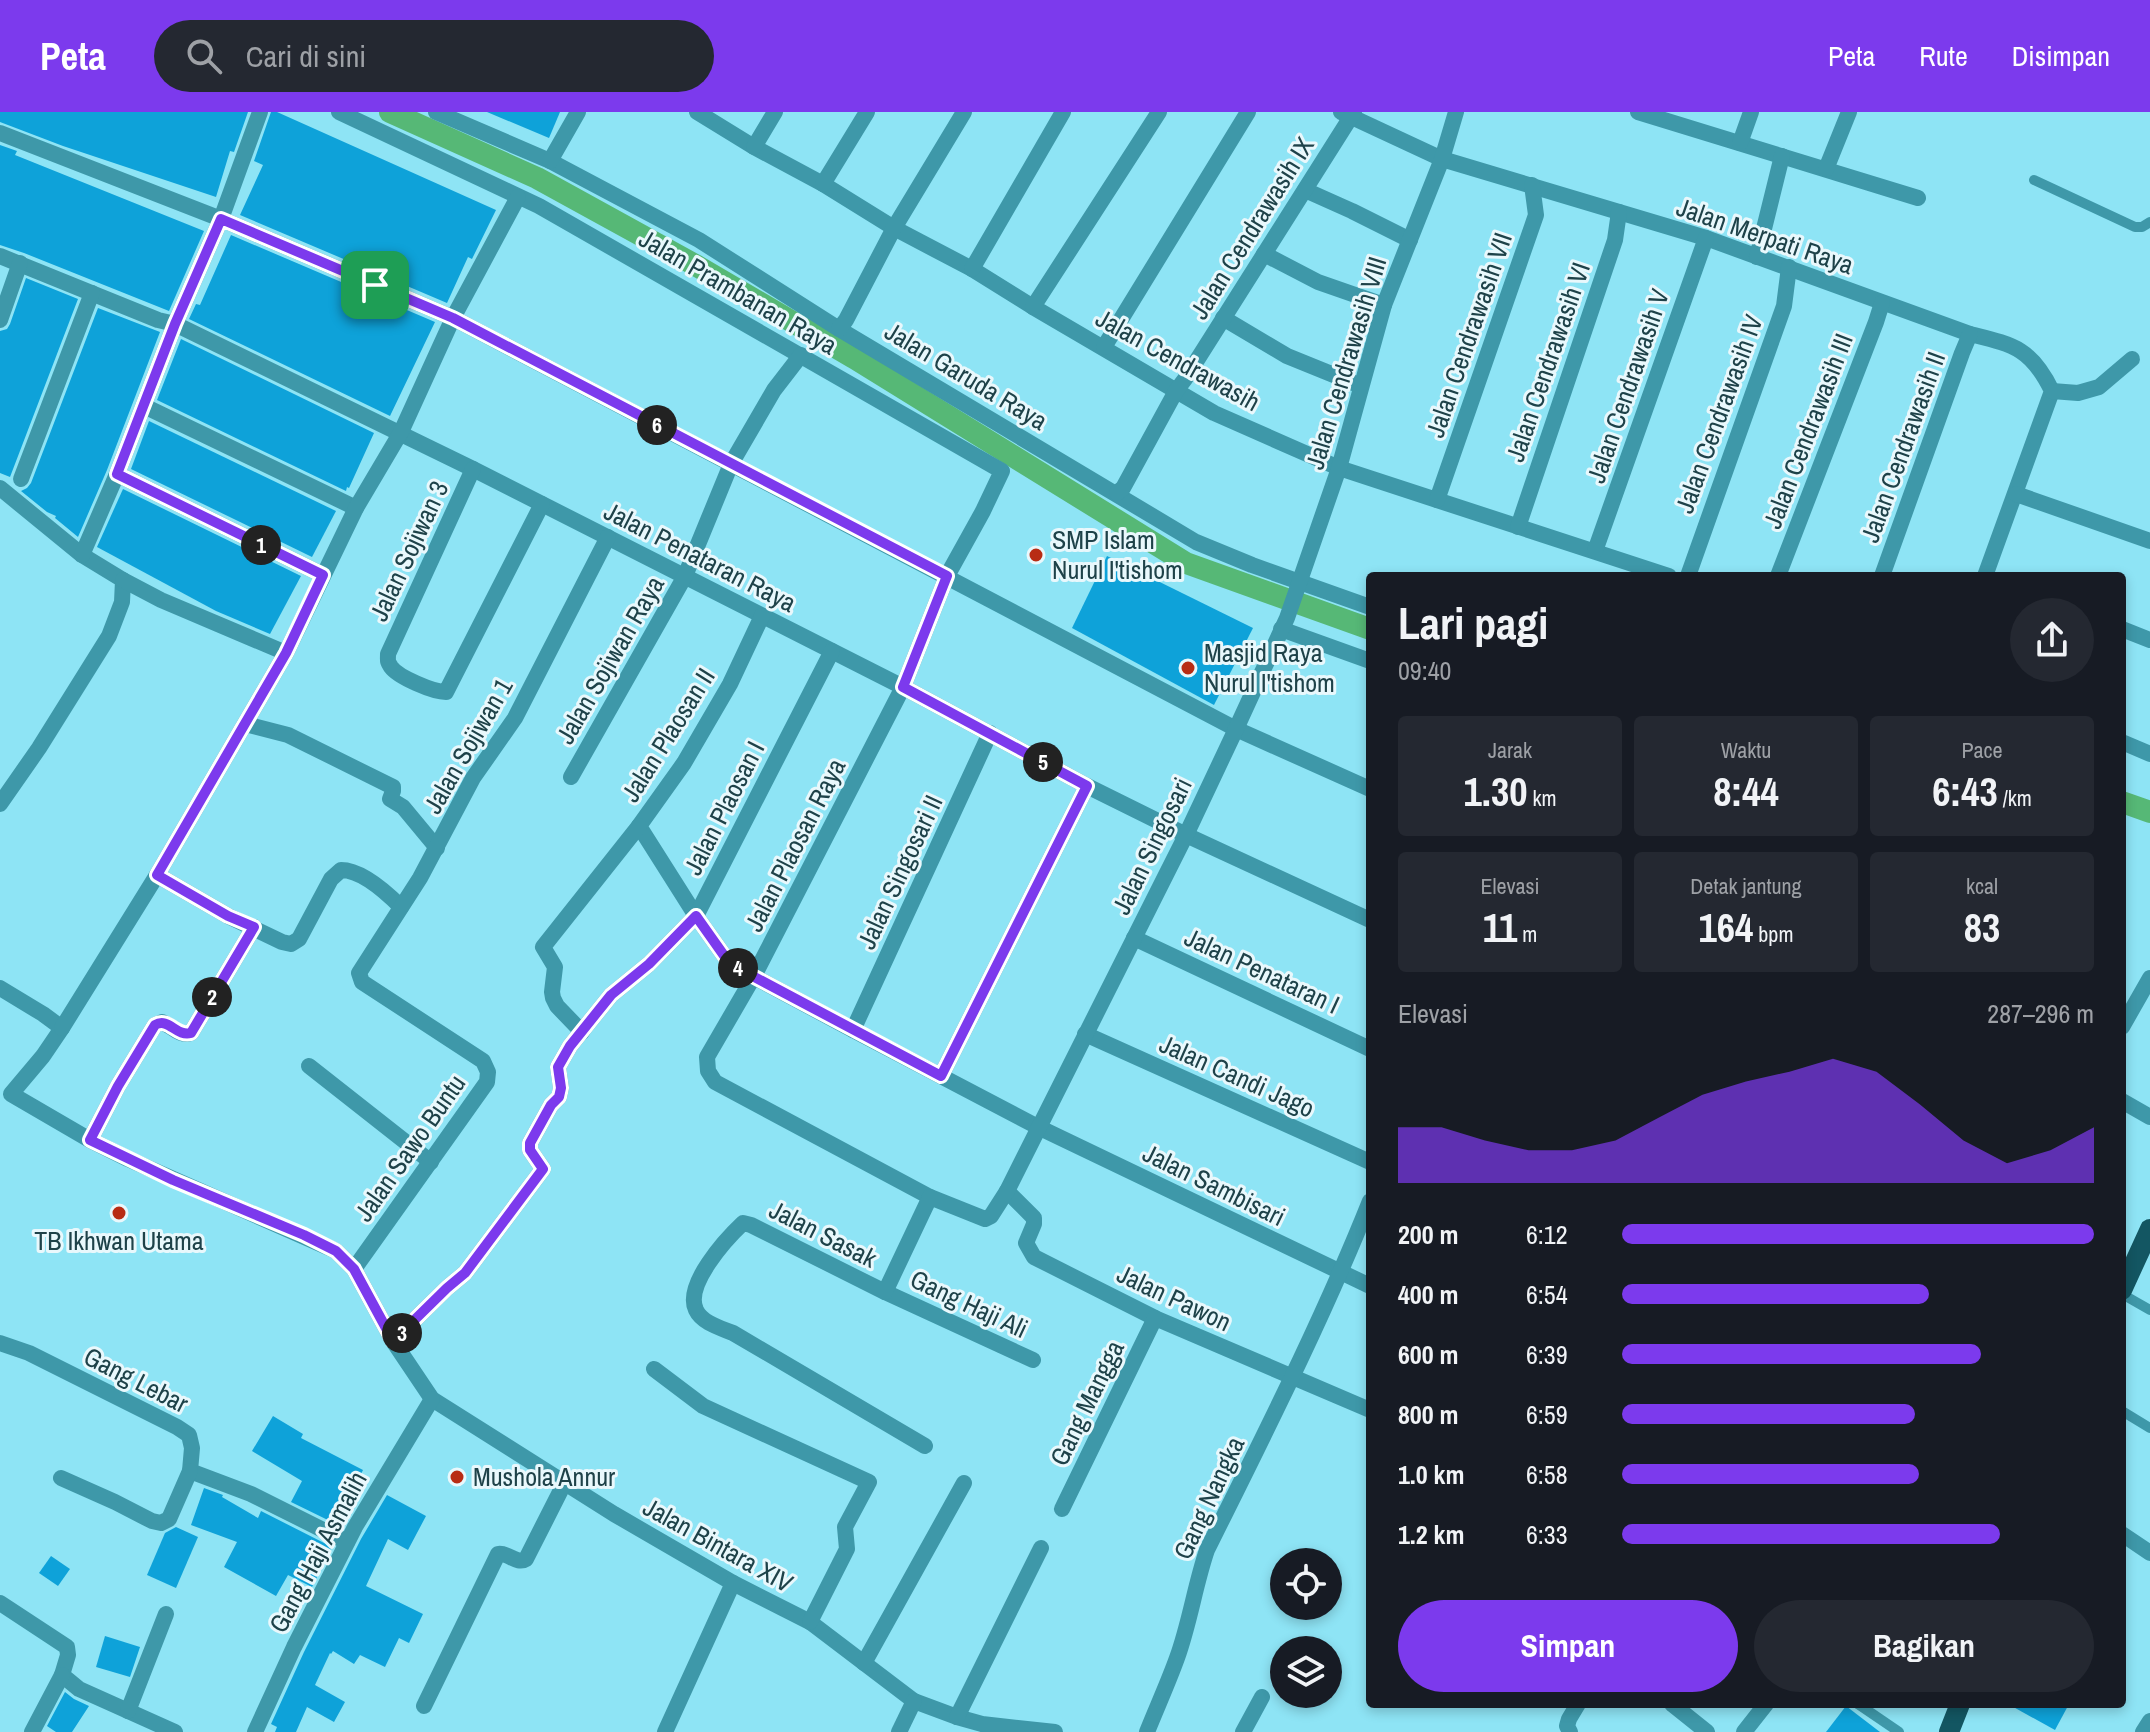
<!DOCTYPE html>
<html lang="id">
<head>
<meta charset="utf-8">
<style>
  body { margin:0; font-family:"Archivo Narrow",sans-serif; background:#242831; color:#f1f3f6; height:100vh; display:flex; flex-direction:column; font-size:30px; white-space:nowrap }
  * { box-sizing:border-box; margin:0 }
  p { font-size:26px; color:#9ea1a6 }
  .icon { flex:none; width:44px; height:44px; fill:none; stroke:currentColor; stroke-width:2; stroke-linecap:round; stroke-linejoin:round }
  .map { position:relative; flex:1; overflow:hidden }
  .sheet { position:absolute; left:1366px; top:460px; width:760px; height:1136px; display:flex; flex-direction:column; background:#171b24; border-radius:8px; box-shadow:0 4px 12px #0003 }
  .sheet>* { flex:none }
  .fabs { position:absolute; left:1270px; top:1436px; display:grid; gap:16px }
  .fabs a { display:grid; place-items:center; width:72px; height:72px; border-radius:50%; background:#171b24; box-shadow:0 4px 12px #0003; font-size:40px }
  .pin { position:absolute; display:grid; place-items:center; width:68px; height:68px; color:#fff; margin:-34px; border-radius:16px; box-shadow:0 4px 12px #0006 }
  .km { position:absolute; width:40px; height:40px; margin:-20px; border-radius:50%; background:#222; color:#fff; font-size:22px; line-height:40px; text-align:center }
  .round { display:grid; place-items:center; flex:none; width:84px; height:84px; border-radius:42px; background:#242831 }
  .overview { display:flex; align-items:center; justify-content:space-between; height:136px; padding:0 32px }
  h1 { font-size:44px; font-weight:800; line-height:60px }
  .figures { display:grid; grid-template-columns:repeat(3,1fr); gap:12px; height:136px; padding:8px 32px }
  .figures div { display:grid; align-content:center; border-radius:8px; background:#242831; text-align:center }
  .figures b { font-size:40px; font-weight:800 }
  .figures small { font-size:22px; font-weight:400 }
  .figures p { font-size:22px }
  .chart { height:224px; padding:16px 32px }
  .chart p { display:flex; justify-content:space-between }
  .chart svg { width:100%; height:144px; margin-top:8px; fill:#7c3aed; opacity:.7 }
  .primary-button { display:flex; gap:16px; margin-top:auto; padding:16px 32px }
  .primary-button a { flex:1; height:92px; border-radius:48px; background:#7c3aed; color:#fff; font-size:32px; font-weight:800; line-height:92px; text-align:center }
  .primary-button a+a { background:#242831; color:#f1f3f6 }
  ul { padding:0 32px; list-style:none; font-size:26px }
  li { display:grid; grid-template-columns:128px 96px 1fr; align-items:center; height:60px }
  li i { height:20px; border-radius:10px; background:#7c3aed }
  header { display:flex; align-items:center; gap:48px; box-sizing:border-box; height:112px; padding:0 40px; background:#7c3aed; color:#fff }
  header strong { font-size:38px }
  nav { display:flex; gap:44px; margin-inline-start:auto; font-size:28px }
  .search { width:560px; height:72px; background:#242831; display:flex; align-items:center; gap:20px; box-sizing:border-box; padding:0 28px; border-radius:44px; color:#9ea1a6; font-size:30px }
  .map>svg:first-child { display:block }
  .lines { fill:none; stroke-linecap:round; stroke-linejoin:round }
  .canal { stroke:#56b876; stroke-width:22 }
  .building { fill:#0ea2d9 }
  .lane { stroke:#3e98a9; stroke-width:10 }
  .street { stroke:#3e98a9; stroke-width:16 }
  .primary { stroke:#135662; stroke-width:20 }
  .route-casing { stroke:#fff; stroke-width:16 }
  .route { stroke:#7c3aed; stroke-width:10 }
  .poi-dot { fill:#b82c14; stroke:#e9f8fc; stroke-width:3 }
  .labels { text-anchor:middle; stroke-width:6; stroke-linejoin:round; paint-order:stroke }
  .street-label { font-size:26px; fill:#1e4249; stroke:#e9f8fc }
  .poi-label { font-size:26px; fill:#1e4249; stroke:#e9f8fc; text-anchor:start }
</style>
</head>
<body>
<header>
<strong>Peta</strong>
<div class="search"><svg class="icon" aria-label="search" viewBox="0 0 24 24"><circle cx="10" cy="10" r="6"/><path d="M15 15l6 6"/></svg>Cari di sini</div>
<nav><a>Peta</a><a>Rute</a><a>Disimpan</a></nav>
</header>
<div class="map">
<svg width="2150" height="1620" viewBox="0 0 2150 1620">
  <rect width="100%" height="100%" fill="#8ee4f5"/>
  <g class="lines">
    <!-- canal -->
    <g class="canal">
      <path d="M 390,0 L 537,66 L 697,154 L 854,246 L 1186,451 L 1370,517"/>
      <path d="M 2122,690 L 2150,700"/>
    </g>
  </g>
  <!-- building -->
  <g class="building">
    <path d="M 0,0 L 248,0 L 234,40 L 230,39 L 216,85 L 63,34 L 0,10 Z"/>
    <path d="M 271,0 L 277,0 L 496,98 L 472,147 L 468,145 L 447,191 L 240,103 L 263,53 L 254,49 Z"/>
    <path d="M 487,0 L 560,0 L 549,26 Z"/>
    <path d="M 0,33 L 17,39 L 15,43 L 204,119 L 169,199 L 24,141 L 0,133 Z"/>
    <path d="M 231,123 L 435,210 L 390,304 L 189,207 L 196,192 L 200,193 Z"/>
    <path d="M 26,166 L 78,187 L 10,365 L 0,361 L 0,219 L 7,217 L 10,212 Z"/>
    <path d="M 98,196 L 160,220 L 107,358 L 78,425 L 55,406 L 56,404 L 47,400 L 21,379 L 27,376 L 31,371 Z"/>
    <path d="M 181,227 L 374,321 L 349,376 L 347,375 L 346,379 L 157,288 Z"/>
    <path d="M 149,309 L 336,399 L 312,445 L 131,357 Z"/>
    <path d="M 123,377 L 301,464 L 270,522 L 216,499 L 97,435 Z"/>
    <path d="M 1107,444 L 1253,516 L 1214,593 L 1072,516 Z"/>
    <path d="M 273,1304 L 303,1322 L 301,1326 L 363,1358 L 336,1412 L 291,1390 L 302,1369 L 252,1339 Z"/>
    <path d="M 204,1376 L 223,1383 L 222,1385 L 258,1406 L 261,1399 L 332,1435 L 312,1475 L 288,1463 L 276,1484 L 224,1455 L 237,1430 L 191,1413 Z"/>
    <path d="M 387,1383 L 426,1404 L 408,1438 L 388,1427 L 366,1474 L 423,1502 L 409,1531 L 399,1526 L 385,1555 L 360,1543 L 354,1552 L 333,1539 L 331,1542 L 330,1541 L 315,1573 L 345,1590 L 334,1610 L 307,1595 L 296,1620 L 275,1620 L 277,1615 L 271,1612 L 304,1540 L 361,1427 Z"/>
    <path d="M 176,1415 L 198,1425 L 176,1476 L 147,1463 L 165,1421 Z"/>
    <path d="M 51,1444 L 70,1457 L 58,1474 L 39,1461 Z"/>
    <path d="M 105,1524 L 140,1535 L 130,1565 L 96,1555 Z"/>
    <path d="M 65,1580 L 74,1587 L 89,1594 L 72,1620 L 56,1620 L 47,1614 Z"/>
    <path d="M 2008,1592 L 2069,1592 L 2055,1618 Z"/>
    <path d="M 1846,1594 L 1880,1620 L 1826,1620 Z"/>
  </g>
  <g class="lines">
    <!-- lane -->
    <g class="lane">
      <path d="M 2034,68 L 2135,115 L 2142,115 L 2150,110"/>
      <path d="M 2122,1182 L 2150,1198"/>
      <path d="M 2122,1299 L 2150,1316"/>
      <path d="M 1858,1592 L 1899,1620"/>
    </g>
    <!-- street -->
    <g class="street">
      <path d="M 339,0 L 539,94 L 1002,359 L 983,399 L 947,464 L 903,575 L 754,864 L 707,945 L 708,959 L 715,970 L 930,1085"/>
      <path d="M 436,0 L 550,49 L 699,128 L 839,217 L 1196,430 L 1252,453 L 1370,495"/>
      <path d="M 697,0 L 754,35 L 823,72 L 894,116 L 972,157 L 1033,195 L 1214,301 L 1339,356 L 1669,464"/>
      <path d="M 1341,0 L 1442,47 L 1706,126 L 1970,222 C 2014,233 2031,236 2052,279 L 1985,464"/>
      <path d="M 1638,0 L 1918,86"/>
      <path d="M 0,21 L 221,107 L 453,206 L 1236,617 L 1370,677"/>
      <path d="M 1740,31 L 1751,0"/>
      <path d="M 754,35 L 775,0"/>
      <path d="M 550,49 L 578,0"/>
      <path d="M 1826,57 L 1849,0"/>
      <path d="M 823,72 L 867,0"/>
      <path d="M 1305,78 L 1352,99 L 1410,128"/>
      <path d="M 1264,142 L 1318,170 L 1384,193"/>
      <path d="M 0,144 L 158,208 L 175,212 L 473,357 L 903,575 L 1087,674 L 1186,723 L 1370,808"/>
      <path d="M 1757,145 L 1782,44"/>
      <path d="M 972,157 L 1063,0"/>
      <path d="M 1033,195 L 1159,0"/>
      <path d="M 1223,206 L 1287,244 L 1361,274"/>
      <path d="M 0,208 L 20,151"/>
      <path d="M 839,217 L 846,208 L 894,116 L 964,0"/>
      <path d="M 1104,235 L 1248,0"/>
      <path d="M 2052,279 L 2078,281 L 2099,275 L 2132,247"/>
      <path d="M 144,294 L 356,396"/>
      <path d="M 473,357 L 388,542 C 388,549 387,549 391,555 C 398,565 433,580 446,580 L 542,392"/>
      <path d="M 117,362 L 323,463"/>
      <path d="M 21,367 L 92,181"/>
      <path d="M 0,376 L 82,443 L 123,468 L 122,490 L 109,524 L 39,636 L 0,692"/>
      <path d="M 1117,381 L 1123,376 L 1176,279 L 1185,267 L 1354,0"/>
      <path d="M 2016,382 L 2150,429"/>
      <path d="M 1437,388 L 1536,103 L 1532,73"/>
      <path d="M 1518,415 L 1615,128 L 1619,100"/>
      <path d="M 1595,439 L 1706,126"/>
      <path d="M 82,443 L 117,362 L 175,212 L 221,107 L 260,0"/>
      <path d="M 1688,464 L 1784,194 L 1789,155"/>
      <path d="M 1778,464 L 1876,210 L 1882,191"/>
      <path d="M 1882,464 L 1962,241 L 1970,222"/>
      <path d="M 123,468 L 161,488 L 286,541"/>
      <path d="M 762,504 L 730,572 L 684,651 L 639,714 L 696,804 L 730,852 L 853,918 L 1038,1015 L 1370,1174"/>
      <path d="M 1281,517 L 1370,549"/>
      <path d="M 2122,517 L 2150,528"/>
      <path d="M 245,612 L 288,623 L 393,675 L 393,679 L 390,687 L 403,695 L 437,736"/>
      <path d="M 2122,630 L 2150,642"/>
      <path d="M 571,665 L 685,464 L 731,352 L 774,278 L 801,243"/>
      <path d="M 157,763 L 228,804 L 282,830 L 291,832 L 299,827 L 331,767 L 341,758 C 362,758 387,781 401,795"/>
      <path d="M 1134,826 L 1370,937"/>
      <path d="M 0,876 L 43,902 L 62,916 L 43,944 L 11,982 L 90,1028 L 128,1047 L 336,1139 L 354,1157 L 393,1229 L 432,1287 L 614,1402 L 733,1471 L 810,1510 L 914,1589 L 957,1605 L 982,1612 L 1055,1620"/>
      <path d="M 2122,915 L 2150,866"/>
      <path d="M 62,916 L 157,763 L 286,541 L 356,396 L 401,320 L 453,206 L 518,85"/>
      <path d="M 853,918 L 990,621"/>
      <path d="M 582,920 L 557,894 L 553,886 L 552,880 L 555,855 L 543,835 L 639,714"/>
      <path d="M 1085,922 L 1370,1050"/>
      <path d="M 309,954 L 431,1050"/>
      <path d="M 941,964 L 1087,674"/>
      <path d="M 2122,989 L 2150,1005"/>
      <path d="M 90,1028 L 118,974 L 155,913 L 162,910 C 172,914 180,925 191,921 L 254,815"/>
      <path d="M 1007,1079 L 1034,1106 L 1034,1112 L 1026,1131 L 1034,1145 L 1155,1206 L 1370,1298"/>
      <path d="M 354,1157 L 487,970 L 488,960 L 483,949 L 362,870 L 359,861 L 420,766 L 473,666 L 515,606 L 608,425"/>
      <path d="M 885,1180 L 1033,1248"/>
      <path d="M 393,1229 L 447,1176 L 465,1161 L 543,1057 L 530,1038 L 530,1031 L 551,993 L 559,985 L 561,976 L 558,955 L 570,934 L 611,883 L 649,852 L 696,804 L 832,539"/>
      <path d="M 0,1231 L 29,1241 L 177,1315 L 189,1323 L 192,1336 L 190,1359 L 251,1382 L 347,1430"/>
      <path d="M 654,1257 L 703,1294 L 869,1370 L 845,1415 L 847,1437 L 810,1510"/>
      <path d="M 925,1334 L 733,1221 C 721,1216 702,1211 696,1198 C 684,1173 726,1127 743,1111 L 751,1113 L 885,1180 L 930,1085 L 985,1107 L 991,1104 L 1007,1079 L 1186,723 L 1236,617 L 1287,506 L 1339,356 L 1384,193 L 1442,47 L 1456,0"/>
      <path d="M 61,1366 L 115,1390 L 152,1409 L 161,1411 L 169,1407 L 190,1359"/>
      <path d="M 1062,1397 L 1155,1206"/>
      <path d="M 2122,1422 L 2150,1441"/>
      <path d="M 0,1491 L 67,1535 L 68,1543 L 62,1563 L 79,1577 L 175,1620"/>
      <path d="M 864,1551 L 964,1371"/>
      <path d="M 1672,1592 L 1707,1620"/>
      <path d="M 424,1594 L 498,1442 C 508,1440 517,1453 526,1447 L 564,1372"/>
      <path d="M 128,1599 L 166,1502"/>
      <path d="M 957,1605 L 1041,1436"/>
      <path d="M 32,1620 L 62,1563"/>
      <path d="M 255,1620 L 294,1535 L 355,1415 L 432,1287"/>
      <path d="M 665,1620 L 733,1471"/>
      <path d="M 899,1620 L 914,1589"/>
      <path d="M 1147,1620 C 1157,1595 1168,1571 1177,1546 C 1190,1510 1195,1473 1207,1438 C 1264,1323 1322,1209 1370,1089"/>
      <path d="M 1243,1620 L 1262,1585"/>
      <path d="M 1570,1620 L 1567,1614 L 1569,1607 L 1578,1592"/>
      <path d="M 1744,1620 L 1766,1592"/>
      <path d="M 2143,1620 L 2150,1609"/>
    </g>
    <!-- primary -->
    <g class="primary">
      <path d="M 2122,1178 L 2150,1117"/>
      <path d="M 1949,1620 L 1960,1592"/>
    </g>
  </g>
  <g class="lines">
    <defs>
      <path id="route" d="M 221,107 L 453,206 L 947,464 L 903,575 L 1087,674 L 941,964 L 730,852 L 696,804 L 649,852 L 611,883 L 570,934 L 558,955 L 561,976 L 559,985 L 551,993 L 530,1031 L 530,1038 L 543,1057 L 465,1161 L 447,1176 L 393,1229 L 354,1157 L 336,1139 L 304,1123 L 173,1068 L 90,1028 L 118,974 L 155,913 C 169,905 176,925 191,921 L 254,815 L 228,804 L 157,763 L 286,541 L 323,463 L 117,362 L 175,212 Z"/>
    </defs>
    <!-- route casing -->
    <use href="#route" class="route-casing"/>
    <!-- route -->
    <use href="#route" class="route"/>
  </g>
  <!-- markers -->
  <g class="poi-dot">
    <circle cx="1036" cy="443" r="8"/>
    <circle cx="1188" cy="556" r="8"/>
    <circle cx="119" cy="1101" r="8"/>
    <circle cx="457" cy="1365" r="8"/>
  </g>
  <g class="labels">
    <!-- street labels -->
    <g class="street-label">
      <text transform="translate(1252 116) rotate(-58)" y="9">Jalan Cendrawasih IX</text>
      <text transform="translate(1765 124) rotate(19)" y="9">Jalan Merpati Raya</text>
      <text transform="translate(738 180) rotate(30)" y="9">Jalan Prambanan Raya</text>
      <text transform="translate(1469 223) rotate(-71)" y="9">Jalan Cendrawasih VII</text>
      <text transform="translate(1178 248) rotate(29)" y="9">Jalan Cendrawasih</text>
      <text transform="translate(1548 250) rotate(-71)" y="9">Jalan Cendrawasih VI</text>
      <text transform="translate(1346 251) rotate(-73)" y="9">Jalan Cendrawasih VIII</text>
      <text transform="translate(966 264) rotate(31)" y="9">Jalan Garuda Raya</text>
      <text transform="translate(1628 274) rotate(-71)" y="9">Jalan Cendrawasih V</text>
      <text transform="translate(1719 302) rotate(-70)" y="9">Jalan Cendrawasih IV</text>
      <text transform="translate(1808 319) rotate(-69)" y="9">Jalan Cendrawasih III</text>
      <text transform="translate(1903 335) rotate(-70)" y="9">Jalan Cendrawasih II</text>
      <text transform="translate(409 439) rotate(-65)" y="9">Jalan Sojiwan 3</text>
      <text transform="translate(700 445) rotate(27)" y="9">Jalan Penataran Raya</text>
      <text transform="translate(610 548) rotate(-60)" y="9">Jalan Sojiwan Raya</text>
      <text transform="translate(668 623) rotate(-58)" y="9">Jalan Plaosan II</text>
      <text transform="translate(468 634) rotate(-60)" y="9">Jalan Sojiwan 1</text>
      <text transform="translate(724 696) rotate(-63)" y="9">Jalan Plaosan I</text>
      <text transform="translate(795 733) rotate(-63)" y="9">Jalan Plaosan Raya</text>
      <text transform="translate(1152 734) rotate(-64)" y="9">Jalan Singosari</text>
      <text transform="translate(900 760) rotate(-65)" y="9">Jalan Singosari II</text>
      <text transform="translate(1262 859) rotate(25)" y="9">Jalan Penataran I</text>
      <text transform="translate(1237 964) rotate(24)" y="9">Jalan Candi Jago</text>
      <text transform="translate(410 1036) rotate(-55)" y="9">Jalan Sawo Buntu</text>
      <text transform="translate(1214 1073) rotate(26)" y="9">Jalan Sambisari</text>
      <text transform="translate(823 1122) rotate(27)" y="9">Jalan Sasak</text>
      <text transform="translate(1174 1186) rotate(25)" y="9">Jalan Pawon</text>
      <text transform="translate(969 1192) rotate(25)" y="9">Gang Haji Ali</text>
      <text transform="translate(136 1268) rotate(27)" y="9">Gang Lebar</text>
      <text transform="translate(1087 1291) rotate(-64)" y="9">Gang Mangga</text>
      <text transform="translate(1209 1386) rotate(-65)" y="9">Gang Nangka</text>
      <text transform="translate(718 1433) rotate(29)" y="9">Jalan Bintara XIV</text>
      <text transform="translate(318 1440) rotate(-62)" y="9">Gang Haji Asmalih</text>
    </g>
    <!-- poi labels -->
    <g class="poi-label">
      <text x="1052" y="437">SMP Islam<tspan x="1052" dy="30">Nurul I'tishom</tspan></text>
      <text x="1204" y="550">Masjid Raya<tspan x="1204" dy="30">Nurul I'tishom</tspan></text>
      <text x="119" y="1138" text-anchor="middle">TB Ikhwan Utama</text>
      <text x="473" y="1374">Mushola Annur</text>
    </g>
  </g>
</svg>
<div class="fabs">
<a><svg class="icon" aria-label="locate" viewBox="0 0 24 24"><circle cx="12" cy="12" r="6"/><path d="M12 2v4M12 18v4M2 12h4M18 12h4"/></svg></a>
<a><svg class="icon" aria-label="layers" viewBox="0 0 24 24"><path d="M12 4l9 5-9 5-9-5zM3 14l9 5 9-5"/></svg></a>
</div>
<div class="pin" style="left:375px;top:173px;background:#1e9e55"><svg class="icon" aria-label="arrive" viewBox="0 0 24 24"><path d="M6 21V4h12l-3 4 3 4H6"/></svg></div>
<b class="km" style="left:261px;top:433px">1</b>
<b class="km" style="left:212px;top:885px">2</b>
<b class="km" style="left:402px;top:1221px">3</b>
<b class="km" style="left:738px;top:856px">4</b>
<b class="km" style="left:1043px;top:650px">5</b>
<b class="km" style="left:657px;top:313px">6</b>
<section class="sheet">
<div class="overview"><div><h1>Lari pagi</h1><p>09:40</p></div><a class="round"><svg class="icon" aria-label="share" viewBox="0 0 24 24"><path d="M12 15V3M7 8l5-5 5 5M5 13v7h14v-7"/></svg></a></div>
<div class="figures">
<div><p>Jarak</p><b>1.30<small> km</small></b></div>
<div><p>Waktu</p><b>8:44</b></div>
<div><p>Pace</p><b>6:43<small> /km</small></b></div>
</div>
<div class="figures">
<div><p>Elevasi</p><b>11<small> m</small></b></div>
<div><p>Detak jantung</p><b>164<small> bpm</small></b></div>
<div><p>kcal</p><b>83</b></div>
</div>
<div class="chart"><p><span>Elevasi</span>287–296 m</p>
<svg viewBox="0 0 160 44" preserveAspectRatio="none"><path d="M0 44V27L10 27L20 31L30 34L40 34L50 31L60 24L70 17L80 13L90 10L100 6L110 10L120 20L130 31L140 38L150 34L160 27V44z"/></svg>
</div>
<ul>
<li><b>200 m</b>6:12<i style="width:100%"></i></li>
<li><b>400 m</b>6:54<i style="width:65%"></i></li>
<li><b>600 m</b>6:39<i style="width:76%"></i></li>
<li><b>800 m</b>6:59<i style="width:62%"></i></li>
<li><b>1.0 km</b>6:58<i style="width:63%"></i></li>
<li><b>1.2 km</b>6:33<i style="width:80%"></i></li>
</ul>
<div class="primary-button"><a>Simpan</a><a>Bagikan</a></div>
</section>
</div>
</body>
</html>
